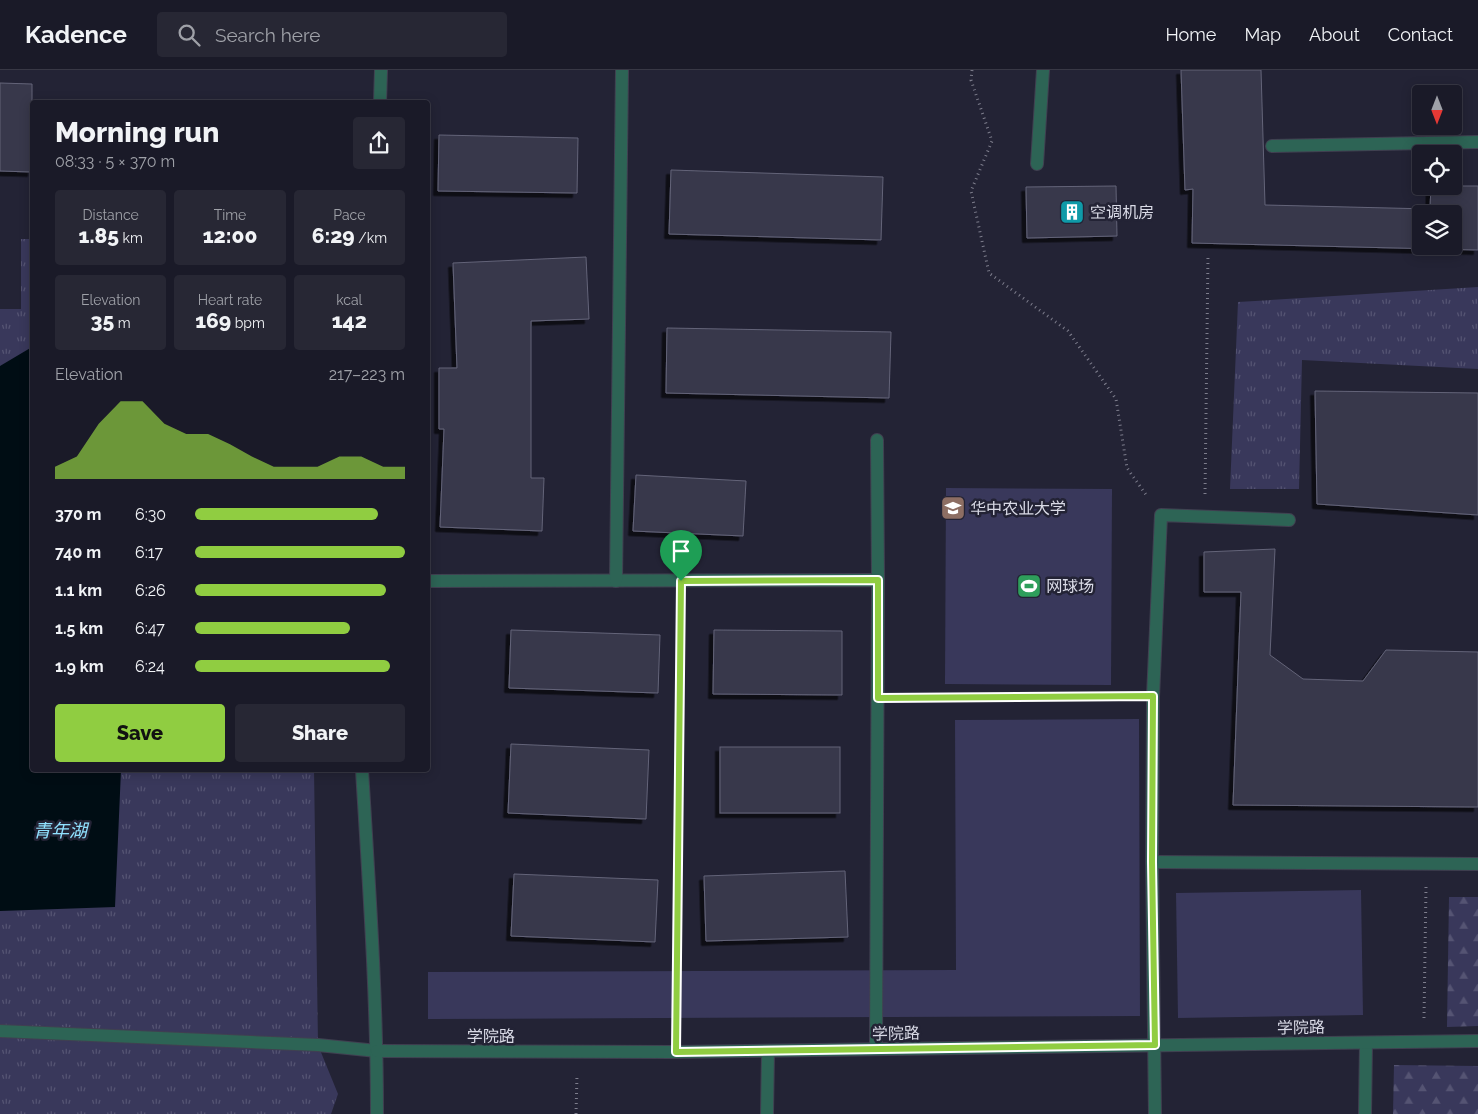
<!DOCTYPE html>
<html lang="en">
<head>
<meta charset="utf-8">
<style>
  body { margin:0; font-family:Raleway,"Noto Sans SC",sans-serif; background:#272734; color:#f1f3f6; height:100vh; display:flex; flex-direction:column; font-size:19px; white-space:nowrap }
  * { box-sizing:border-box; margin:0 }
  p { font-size:16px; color:#9fa1a8 }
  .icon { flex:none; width:28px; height:28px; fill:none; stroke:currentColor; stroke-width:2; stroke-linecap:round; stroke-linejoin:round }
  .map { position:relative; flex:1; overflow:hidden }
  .details { position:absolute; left:30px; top:30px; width:400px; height:672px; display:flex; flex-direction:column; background:#1a1a28; border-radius:5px; box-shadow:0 2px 12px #0003,0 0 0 1px #383845 }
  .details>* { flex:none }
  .needle { width:32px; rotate:180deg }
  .tools { position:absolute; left:1412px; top:15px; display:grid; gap:10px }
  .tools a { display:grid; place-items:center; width:50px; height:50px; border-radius:5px; background:#1a1a28; box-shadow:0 2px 12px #0003,0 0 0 1px #383845; font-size:25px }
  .pin { position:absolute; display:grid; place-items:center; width:42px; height:42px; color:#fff; margin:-51px -21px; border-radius:50% 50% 50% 0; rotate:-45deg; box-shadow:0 0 5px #0007 }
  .pin .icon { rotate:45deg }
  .round { display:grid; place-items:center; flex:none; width:52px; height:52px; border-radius:5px; background:#272734 }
  .head { display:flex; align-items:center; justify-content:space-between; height:85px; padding:0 25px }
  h1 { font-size:28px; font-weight:800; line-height:38px }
  .figures { display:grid; grid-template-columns:repeat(3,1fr); gap:8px; height:85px; padding:5px 25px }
  .figures div { display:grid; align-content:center; border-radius:5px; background:#272734; text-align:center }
  .figures b { font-size:21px; font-weight:800 }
  .figures small { font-size:14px; font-weight:400 }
  .figures p { font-size:14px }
  .chart { height:140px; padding:10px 25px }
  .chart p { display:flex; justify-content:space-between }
  .chart svg { width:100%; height:90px; margin-top:5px; fill:#90cd41; opacity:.7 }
  .cta { display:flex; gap:10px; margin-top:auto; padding:10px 25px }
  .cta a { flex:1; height:58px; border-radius:5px; background:#90cd41; color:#111; font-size:20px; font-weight:800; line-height:58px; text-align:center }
  .cta a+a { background:#272734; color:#f1f3f6 }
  ul { padding:0 25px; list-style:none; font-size:16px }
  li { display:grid; grid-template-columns:80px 60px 1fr; align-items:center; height:38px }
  li i { height:12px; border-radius:6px; background:#90cd41 }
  header { display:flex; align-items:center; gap:30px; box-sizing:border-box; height:70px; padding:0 25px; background:#1a1a28; border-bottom:1px solid #383845 }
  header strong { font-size:24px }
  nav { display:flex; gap:28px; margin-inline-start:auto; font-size:18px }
  .search { width:350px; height:45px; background:#272734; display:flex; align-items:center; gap:12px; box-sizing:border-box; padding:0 18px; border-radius:5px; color:#9fa1a8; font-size:19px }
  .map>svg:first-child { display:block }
  .grass { fill:#39385b }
  .forest { fill:url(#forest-firs) }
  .park { fill:url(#park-tufts) }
  .water { fill:#000d14 }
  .building { fill:#37384b; stroke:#646479; fill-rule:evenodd; filter:url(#shadow) }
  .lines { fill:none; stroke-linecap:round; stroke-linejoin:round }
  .service-casing { stroke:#404051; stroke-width:14 }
  .pedestrian-casing { stroke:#404051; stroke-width:14 }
  .minor-casing { stroke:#404051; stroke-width:14 }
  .tertiary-casing { stroke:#404051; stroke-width:14 }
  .path { stroke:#7e7e8d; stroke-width:3; stroke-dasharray:1 4; stroke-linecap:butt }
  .service { stroke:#2d6455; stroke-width:12 }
  .pedestrian { stroke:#2d6455; stroke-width:12 }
  .minor { stroke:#2d6455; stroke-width:12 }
  .tertiary { stroke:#2d6455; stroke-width:12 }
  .route-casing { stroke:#fff; stroke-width:10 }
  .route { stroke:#90cd41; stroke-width:6 }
  .labels { text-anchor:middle; stroke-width:5; stroke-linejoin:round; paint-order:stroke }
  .poi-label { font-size:16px; fill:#d9dae6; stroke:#232335; text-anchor:start }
  .street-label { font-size:16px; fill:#d9dae6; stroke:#232335 }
  .water-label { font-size:18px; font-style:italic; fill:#90e1ff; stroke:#232335 }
</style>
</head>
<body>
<header>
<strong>Kadence</strong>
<div class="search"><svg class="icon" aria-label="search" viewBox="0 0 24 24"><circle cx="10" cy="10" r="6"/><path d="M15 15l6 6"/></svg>Search here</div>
<nav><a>Home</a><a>Map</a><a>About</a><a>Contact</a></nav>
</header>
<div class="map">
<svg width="1478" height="1044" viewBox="0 0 1478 1044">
  <defs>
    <pattern id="forest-firs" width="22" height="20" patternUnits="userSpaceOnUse" patternTransform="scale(1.25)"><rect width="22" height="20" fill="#39385b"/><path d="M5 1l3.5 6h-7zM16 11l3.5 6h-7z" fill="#555473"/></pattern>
    <pattern id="park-tufts" width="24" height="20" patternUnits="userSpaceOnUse" patternTransform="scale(1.25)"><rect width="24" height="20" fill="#39385b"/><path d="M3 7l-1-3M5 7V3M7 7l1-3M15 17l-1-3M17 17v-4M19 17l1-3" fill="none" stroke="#555473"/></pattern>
    <filter id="shadow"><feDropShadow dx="-4.5" dy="4.5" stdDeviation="0" flood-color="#0009"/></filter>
  </defs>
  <rect width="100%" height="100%" fill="#232335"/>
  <!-- grass -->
  <g class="grass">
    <path d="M 946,418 L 1112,419 L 1111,615 L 945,614 Z"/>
    <path d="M 1139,649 L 1140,946 L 428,949 L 428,902 L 956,900 L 955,650 Z"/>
    <path d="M 1361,820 L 1363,945 L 1178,948 L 1176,823 Z"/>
  </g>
  <!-- forest -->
  <g class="forest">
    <path d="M 1449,827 L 1478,827 L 1478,956 L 1447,957 Z"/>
    <path d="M 1394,995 L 1478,996 L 1478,1044 L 1393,1044 Z"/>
  </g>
  <!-- park -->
  <g class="park">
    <path d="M 21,169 L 32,169 L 32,700 L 314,700 L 318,975 L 338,1024 L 331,1044 L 0,1044 L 0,239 L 21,239 Z"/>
    <path d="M 1478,217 L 1478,299 L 1302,290 L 1299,419 L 1230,419 L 1238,232 Z"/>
  </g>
  <!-- water -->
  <path class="water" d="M 32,277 L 32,700 L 121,700 L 115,837 L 0,841 L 0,296 Z"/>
  <!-- building -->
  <g class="building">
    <path d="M 1181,0 L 1261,0 L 1265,135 L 1430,139 L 1431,116 L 1478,116 L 1478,180 L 1192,173 L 1193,119 L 1185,120 ZM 1421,144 L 1454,144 L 1454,176 L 1421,176 Z"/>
    <path d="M 0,13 L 32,14 L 32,102 L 0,101 Z"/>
    <path d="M 439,65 L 578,68 L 577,123 L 438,121 Z"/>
    <path d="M 671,100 L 883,107 L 881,170 L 669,164 Z"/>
    <path d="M 1116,116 L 1117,166 L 1027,168 L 1026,117 Z"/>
    <path d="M 586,187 L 589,249 L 531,251 L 531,408 L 544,408 L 542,461 L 440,457 L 444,359 L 439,359 L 439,298 L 457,298 L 453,193 Z"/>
    <path d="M 667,258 L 891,262 L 889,328 L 666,323 Z"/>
    <path d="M 1315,321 L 1478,323 L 1478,445 L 1317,434 Z"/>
    <path d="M 636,405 L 746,411 L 743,466 L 633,461 Z"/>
    <path d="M 1275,479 L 1270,585 L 1303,609 L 1363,611 L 1386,580 L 1478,582 L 1478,737 L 1233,735 L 1241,522 L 1204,522 L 1204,482 Z"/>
    <path d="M 511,560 L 660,565 L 658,623 L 509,618 Z"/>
    <path d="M 714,560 L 842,561 L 842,625 L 713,624 Z"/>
    <path d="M 511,674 L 649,680 L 646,749 L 508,743 Z"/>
    <rect x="720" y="677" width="120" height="66"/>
    <path d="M 845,801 L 848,867 L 706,871 L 704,806 Z"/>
    <path d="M 514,804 L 658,810 L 655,872 L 511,866 Z"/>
  </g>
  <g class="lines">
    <defs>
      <path id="service" d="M 1037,94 L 1043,0"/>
      <path id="pedestrian" d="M 0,961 L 318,975 L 377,981"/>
      <g id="minor">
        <path d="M 380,32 L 381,0"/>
        <path d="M 1272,76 L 1478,72"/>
        <path d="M 877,370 L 878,510"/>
        <path d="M 428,511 L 878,510 L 876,979"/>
        <path d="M 616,511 L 622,0"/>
        <path d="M 362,700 C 369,815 377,929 377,1044"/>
        <path d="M 1152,792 L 1478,794"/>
        <path d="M 767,1044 L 768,981"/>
        <path d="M 1155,1044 L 1152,792 L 1153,627 L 1161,445 L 1289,450"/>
        <path d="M 1365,1044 L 1366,973"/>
      </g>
      <path id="tertiary" d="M 377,981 L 676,982 L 1478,971"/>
    </defs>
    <!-- service casing -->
    <use href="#service" class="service-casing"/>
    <!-- pedestrian casing -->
    <use href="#pedestrian" class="pedestrian-casing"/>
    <!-- minor casing -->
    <use href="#minor" class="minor-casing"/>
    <!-- tertiary casing -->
    <use href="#tertiary" class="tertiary-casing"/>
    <!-- path -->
    <g class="path">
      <path d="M 972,0 L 971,10 L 992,71 L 971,121 L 989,203 L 1068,261 L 1116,329 L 1127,398 L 1147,426"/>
      <path d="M 1205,424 L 1208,185"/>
      <path d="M 901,628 L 1130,627"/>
      <path d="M 1424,948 L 1426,817"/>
      <path d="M 677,958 L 681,534"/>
      <path d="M 576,1044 L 577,1005"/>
    </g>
    <!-- service -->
    <use href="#service" class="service"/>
    <!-- pedestrian -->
    <use href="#pedestrian" class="pedestrian"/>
    <!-- minor -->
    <use href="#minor" class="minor"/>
    <!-- tertiary -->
    <use href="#tertiary" class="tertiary"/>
  </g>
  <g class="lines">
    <defs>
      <path id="route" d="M 878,510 L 878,628 L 1153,626 L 1152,792 L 1155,975 L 676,982 L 681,511 Z"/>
    </defs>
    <!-- route casing -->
    <use href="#route" class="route-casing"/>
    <!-- route -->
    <use href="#route" class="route"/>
  </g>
  <!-- icons -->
  <defs>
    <symbol id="building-square" viewBox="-11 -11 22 22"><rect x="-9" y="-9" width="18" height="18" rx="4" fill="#0f9aa8" stroke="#232335"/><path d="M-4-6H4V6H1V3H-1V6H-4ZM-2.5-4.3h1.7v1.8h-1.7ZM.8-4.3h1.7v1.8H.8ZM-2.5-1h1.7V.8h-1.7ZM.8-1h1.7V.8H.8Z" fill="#fff"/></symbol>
    <symbol id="university-square" viewBox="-11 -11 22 22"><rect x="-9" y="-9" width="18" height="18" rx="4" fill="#8d6e63" stroke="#232335"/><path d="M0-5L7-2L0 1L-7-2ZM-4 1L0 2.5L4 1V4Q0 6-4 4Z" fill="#fff"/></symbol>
    <symbol id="stadium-square" viewBox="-11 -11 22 22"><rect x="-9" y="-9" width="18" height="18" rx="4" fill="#2e9e5b" stroke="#232335"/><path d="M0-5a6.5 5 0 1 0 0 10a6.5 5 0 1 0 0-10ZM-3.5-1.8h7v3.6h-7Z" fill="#fff"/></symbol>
  </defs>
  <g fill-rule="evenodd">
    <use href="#building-square" x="1058" y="128" width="28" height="28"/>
    <use href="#university-square" x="939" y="424" width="28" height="28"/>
    <use href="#stadium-square" x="1015" y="502" width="28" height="28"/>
  </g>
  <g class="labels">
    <!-- poi labels -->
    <g class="poi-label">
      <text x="1090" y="148">空调机房</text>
      <text x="970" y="444">华中农业大学</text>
      <text x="1046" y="522">网球场</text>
    </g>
    <!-- street labels -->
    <g class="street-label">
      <text transform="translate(1301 957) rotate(-1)" y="6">学院路</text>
      <text transform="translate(896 963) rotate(-1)" y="6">学院路</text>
      <text x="491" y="972">学院路</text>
    </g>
    <!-- water labels -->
    <g class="water-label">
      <text x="60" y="767">青年湖</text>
    </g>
  </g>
</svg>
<div class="tools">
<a><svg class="needle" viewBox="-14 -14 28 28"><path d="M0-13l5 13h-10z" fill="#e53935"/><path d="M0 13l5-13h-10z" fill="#9fa1a8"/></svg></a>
<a><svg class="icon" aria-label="locate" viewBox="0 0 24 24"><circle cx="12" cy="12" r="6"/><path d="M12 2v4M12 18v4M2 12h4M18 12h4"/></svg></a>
<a><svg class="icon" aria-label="layers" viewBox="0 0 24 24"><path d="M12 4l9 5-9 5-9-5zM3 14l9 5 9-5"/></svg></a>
</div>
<div class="pin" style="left:681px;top:511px;background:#1e9e55"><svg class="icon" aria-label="arrive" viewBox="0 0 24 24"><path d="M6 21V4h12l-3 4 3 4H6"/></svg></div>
<section class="details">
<div class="head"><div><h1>Morning run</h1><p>08:33 · 5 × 370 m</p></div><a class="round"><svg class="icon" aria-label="share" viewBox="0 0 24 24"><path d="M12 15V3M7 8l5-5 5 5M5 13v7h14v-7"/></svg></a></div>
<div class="figures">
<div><p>Distance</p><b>1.85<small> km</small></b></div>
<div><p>Time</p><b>12:00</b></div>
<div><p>Pace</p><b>6:29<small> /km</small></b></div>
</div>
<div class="figures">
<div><p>Elevation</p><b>35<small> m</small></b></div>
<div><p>Heart rate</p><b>169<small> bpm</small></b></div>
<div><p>kcal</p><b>142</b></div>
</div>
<div class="chart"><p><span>Elevation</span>217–223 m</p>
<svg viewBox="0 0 160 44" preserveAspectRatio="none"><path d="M0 44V38L10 33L20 17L30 6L40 6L50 17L60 22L70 22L80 27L90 33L100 38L110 38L120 38L130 33L140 33L150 38L160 38V44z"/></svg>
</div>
<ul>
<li><b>370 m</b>6:30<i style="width:87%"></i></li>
<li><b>740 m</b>6:17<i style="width:100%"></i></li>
<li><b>1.1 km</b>6:26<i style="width:91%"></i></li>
<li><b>1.5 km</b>6:47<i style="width:74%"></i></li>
<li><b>1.9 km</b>6:24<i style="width:93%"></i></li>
</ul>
<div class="cta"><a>Save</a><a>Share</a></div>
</section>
</div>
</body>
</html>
